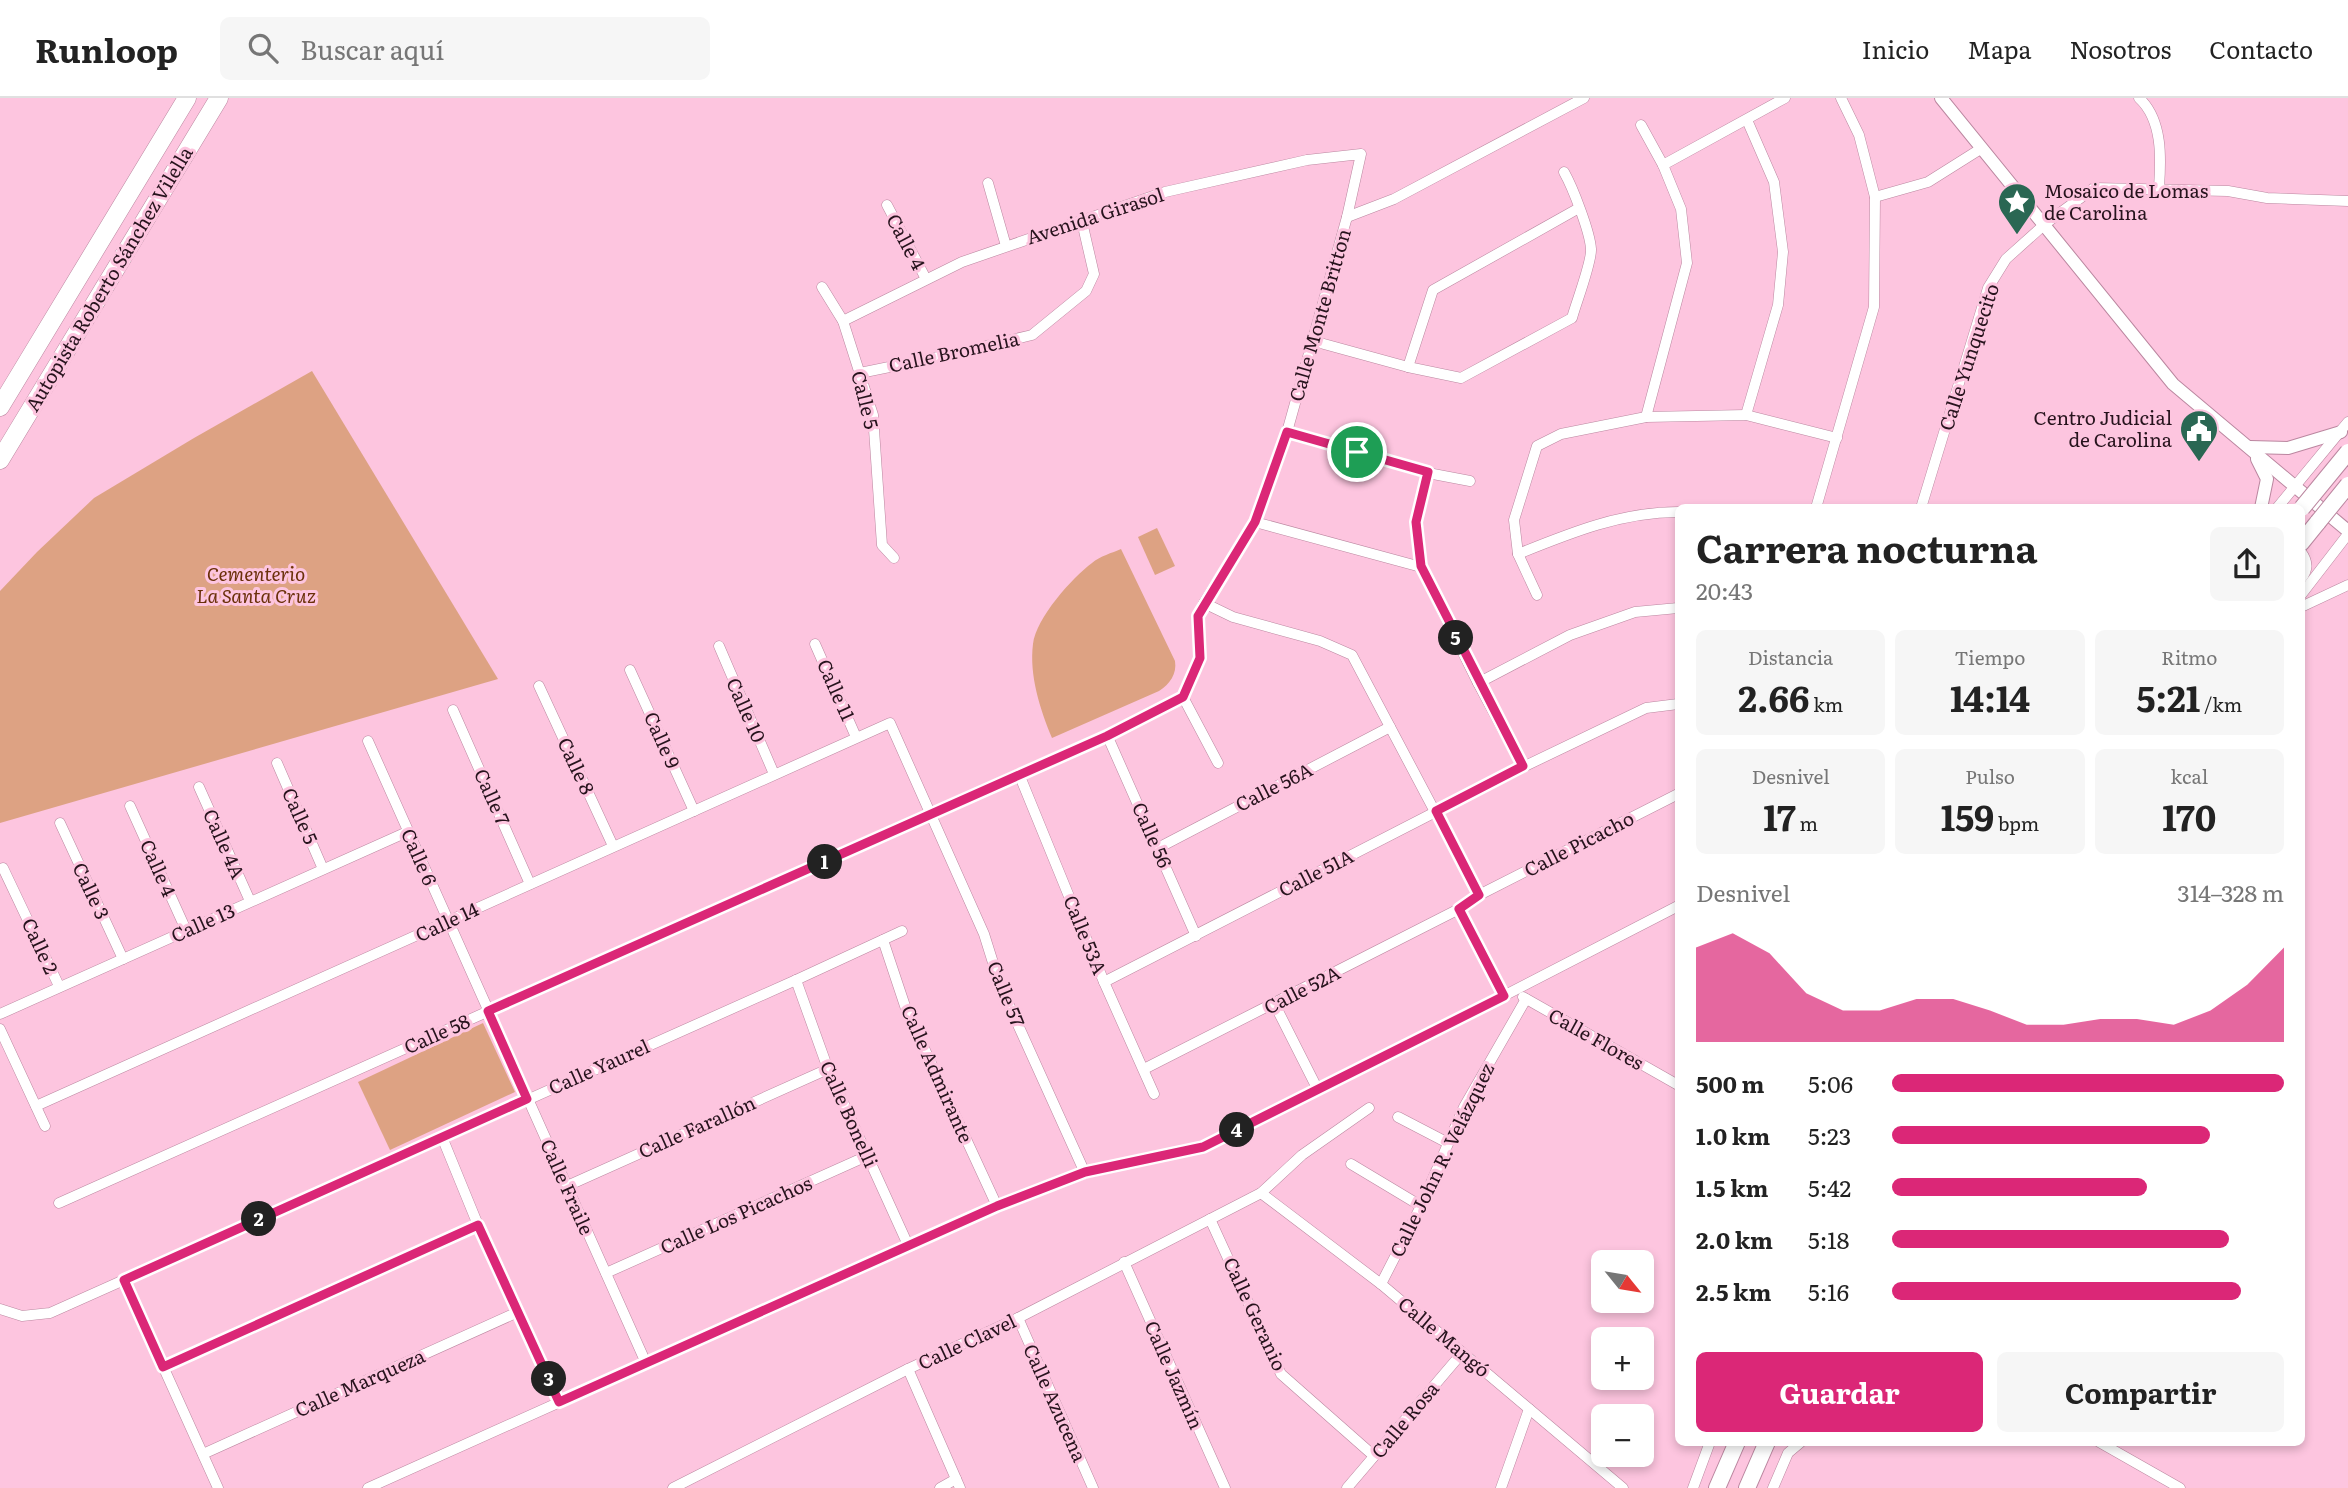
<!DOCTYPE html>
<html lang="es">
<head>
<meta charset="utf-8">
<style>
  body { margin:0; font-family:Literata,serif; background:#f6f6f6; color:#222; height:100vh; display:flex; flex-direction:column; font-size:26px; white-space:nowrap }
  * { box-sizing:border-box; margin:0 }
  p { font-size:23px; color:#767676 }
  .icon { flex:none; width:38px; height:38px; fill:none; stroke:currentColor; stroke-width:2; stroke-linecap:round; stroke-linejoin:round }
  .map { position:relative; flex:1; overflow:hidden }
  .panel { position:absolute; left:1675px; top:406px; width:630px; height:942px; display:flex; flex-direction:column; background:#fff; border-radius:10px; box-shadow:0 4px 10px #0003 }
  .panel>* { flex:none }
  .needle { width:46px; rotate:120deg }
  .tools { position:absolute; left:1591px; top:1152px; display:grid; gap:14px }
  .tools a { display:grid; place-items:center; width:63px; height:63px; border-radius:10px; background:#fff; box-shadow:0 4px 10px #0003; font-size:35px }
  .pin { position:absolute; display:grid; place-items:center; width:60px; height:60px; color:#fff; margin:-30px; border:4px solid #fff; border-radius:50%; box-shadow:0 2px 7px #0007 }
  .km { position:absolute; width:35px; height:35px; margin:-18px; border-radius:50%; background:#222; color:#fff; font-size:19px; line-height:35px; text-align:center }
  .round { display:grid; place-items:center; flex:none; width:74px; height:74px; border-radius:10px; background:#f6f6f6 }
  .head { display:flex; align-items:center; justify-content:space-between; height:119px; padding:0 21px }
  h1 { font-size:38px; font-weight:700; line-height:52px }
  .stats { display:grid; grid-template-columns:repeat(3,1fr); gap:10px; height:119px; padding:7px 21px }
  .stats div { display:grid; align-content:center; border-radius:10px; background:#f6f6f6; text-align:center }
  .stats b { font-size:35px; font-weight:700 }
  .stats small { font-size:19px; font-weight:400 }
  .stats p { font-size:19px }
  .chart { height:196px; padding:14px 21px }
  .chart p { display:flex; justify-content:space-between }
  .chart svg { width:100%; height:126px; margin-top:7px; fill:#db2777; opacity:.7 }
  .primary-button { display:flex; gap:14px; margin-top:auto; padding:14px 21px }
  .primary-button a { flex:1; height:80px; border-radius:10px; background:#db2777; color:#fff; font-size:28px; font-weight:700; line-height:80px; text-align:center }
  .primary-button a+a { background:#f6f6f6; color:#222 }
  ul { padding:0 21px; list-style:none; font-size:23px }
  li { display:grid; grid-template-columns:112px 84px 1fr; align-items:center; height:52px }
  li i { height:18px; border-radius:9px; background:#db2777 }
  header { display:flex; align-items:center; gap:42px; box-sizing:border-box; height:98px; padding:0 35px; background:#fff; border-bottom:2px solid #e0e0e0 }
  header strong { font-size:33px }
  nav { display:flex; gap:38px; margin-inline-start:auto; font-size:24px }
  .search { width:490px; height:63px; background:#f6f6f6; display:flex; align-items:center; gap:18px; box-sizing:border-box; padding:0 24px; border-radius:10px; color:#767676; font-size:26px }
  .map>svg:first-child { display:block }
  .green { fill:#dda283 }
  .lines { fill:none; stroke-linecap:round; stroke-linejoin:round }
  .minor-casing { stroke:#bb87a0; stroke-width:11 }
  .tertiary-casing { stroke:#bb87a0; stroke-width:14 }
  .primary-casing { stroke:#bb87a0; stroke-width:18 }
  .motorway-casing { stroke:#bb87a0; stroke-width:19 }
  .minor { stroke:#fff; stroke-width:10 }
  .tertiary { stroke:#fff; stroke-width:12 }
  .primary { stroke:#fff; stroke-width:16 }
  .motorway { stroke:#fff; stroke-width:18 }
  .primary-bridge-casing { stroke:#bb87a0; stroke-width:18; stroke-linecap:butt }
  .primary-bridge { stroke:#fff; stroke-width:16 }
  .route-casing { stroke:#fff; stroke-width:14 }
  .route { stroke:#db2777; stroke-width:9 }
  .labels { text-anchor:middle; stroke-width:6; stroke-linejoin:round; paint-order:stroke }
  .poi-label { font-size:19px; fill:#27131d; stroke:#fdc5df; text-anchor:start }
  .street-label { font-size:19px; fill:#27131d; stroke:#fdc5df }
  .park-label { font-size:19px; font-style:italic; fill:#6a3009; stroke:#fdc5df }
</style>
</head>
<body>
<header>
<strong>Runloop</strong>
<div class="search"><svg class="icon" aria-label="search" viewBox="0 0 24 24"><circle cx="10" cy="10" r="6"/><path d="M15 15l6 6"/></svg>Buscar aquí</div>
<nav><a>Inicio</a><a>Mapa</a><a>Nosotros</a><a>Contacto</a></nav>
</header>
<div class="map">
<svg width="2348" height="1390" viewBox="0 0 2348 1390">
  <rect width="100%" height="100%" fill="#fdc5df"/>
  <!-- green -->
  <g class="green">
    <path d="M 312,273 L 498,581 L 0,725 L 0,493 L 37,454 L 94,400 L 194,340 Z"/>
    <path d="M 1157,430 L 1175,468 L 1155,477 L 1138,439 Z"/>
    <path d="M 1121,451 L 1175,563 C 1177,576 1170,586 1159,593 L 1052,640 C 1040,611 1029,577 1033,546 C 1036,520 1072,480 1092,465 C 1100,458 1112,455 1121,451 Z"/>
    <path d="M 483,925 L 515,994 L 390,1052 L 358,984 Z"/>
  </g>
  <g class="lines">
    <defs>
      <g id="minor">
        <path d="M 2139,0 C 2163,22 2161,61 2159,90"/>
        <path d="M 1641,27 L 1663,67 L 1681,111 L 1687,165 L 1646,319"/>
        <path d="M 1663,67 L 1785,0"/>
        <path d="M 988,85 L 1006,148"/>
        <path d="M 1875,99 L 1928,84 L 1982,50"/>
        <path d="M 887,107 L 926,181"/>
        <path d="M 1347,119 L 1394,101 L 1584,0"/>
        <path d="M 822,189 L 843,223 L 873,317 L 882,447 L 894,460"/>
        <path d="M 1313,243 L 1408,269 L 1461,280 L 1572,220 C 1576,205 1592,164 1591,151 C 1590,134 1573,90 1564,74"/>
        <path d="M 1408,269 L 1433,192 L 1579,110"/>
        <path d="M 860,275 L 943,258 L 1032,237 L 1086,193 L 1094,176 L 1082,124"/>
        <path d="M 1746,317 L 1778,207 L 1783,154 L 1774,84 L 1747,22"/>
        <path d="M 1287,334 L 1428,375 L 1470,383"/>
        <path d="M 1428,375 L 1416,424 L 1421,469 L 1478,585 L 1523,669"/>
        <path d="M 1816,410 L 1874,209 L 1875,99 L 1859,37 L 1841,0"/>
        <path d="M 1921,410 L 1988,190 L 2006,161 L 2045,126 L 2094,90 L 2228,93 L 2267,100 L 2348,103"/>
        <path d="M 2277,410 L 2348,324"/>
        <path d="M 1255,424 L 1421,469"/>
        <path d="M 2301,454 C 2308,463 2308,472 2301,481"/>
        <path d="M 1518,456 C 1570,435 1621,414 1678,414"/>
        <path d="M 1537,497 L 1518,456 L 1514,422 L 1537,348 L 1561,336 L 1646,319 L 1746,317 L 1837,340"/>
        <path d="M 2301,497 L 2348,436"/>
        <path d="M 1204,505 L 1233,519 L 1320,543 L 1352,557 L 1479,797"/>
        <path d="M 2301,509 L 2348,487"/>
        <path d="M 815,546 L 856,639"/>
        <path d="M 719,548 L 774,676"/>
        <path d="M 630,572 L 694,713"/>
        <path d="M 1478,585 L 1570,537 L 1635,514 L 1678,510"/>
        <path d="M 539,588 L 613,748"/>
        <path d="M 1183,599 L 1218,665"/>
        <path d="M 453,612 L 530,786"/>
        <path d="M 1107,637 L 1196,838"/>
        <path d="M 368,643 L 646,1265"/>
        <path d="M 277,665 L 323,771"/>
        <path d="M 1019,676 L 1104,884 L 1154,996"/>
        <path d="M 199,689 L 250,803"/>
        <path d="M 130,708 L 186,832"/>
        <path d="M 60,725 L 123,861"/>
        <path d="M 1158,750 L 1390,629"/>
        <path d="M 3,770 L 59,888"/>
        <path d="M 1459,811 L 1504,898"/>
        <path d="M 883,842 L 906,911 L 997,1108"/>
        <path d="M 796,882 L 828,971 L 908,1147"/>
        <path d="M 1104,884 L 1523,669 L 1646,610 L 1678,606"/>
        <path d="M 1523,899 L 1678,987"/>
        <path d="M 1275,907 L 1318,992"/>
        <path d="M 0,916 L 407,734"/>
        <path d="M 0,931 L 45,1028"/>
        <path d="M 1144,971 L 1459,811 L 1479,797 L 1678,696"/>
        <path d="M 36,1008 L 890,625 L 984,836 L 1000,887 L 1085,1075"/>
        <path d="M 1398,1019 L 1448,1045"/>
        <path d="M 442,1039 L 478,1127 L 559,1304"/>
        <path d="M 1351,1066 L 1421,1108"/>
        <path d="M 567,1088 L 828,971"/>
        <path d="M 1261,1095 L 1381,1186 L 1623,1390"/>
        <path d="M 59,1105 L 1107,637 L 1183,599 L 1200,560 L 1198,518 L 1204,505 L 1255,424 L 1287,334 L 1347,119 L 1361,56 L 1307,62 L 1165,94 L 962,164 L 843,223"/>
        <path d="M 1210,1121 L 1281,1276 L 1374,1358"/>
        <path d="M 1124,1164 L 1225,1390"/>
        <path d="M 606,1175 L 867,1058"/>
        <path d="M 124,1182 L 218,1390"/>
        <path d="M 1381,1186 L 1421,1108 L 1464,1009 L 1526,901"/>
        <path d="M 0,1211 L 22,1218 L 50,1215 L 796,882 L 902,833"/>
        <path d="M 1018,1220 L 1093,1390"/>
        <path d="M 163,1269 L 478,1127"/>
        <path d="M 908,1271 L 960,1390"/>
        <path d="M 2099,1344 L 2180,1390"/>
        <path d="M 203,1356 L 518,1214"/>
        <path d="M 368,1390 L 997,1108 L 1085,1075 L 1203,1049 L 1455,923 L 1678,808"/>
        <path d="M 673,1390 L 908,1271 L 1018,1220 L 1261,1095 L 1302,1057 L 1369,1010"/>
        <path d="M 940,1390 L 956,1381"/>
        <path d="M 1347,1390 L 1462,1255"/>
        <path d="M 1501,1390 L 1529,1311"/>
        <path d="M 1693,1390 L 1710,1344"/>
        <path d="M 1773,1390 L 1788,1355 L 1801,1344"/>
      </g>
      <g id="tertiary">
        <path d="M 1941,0 L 2173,286 L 2348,433"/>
        <path d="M 2250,349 L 2288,350 L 2341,334"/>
        <path d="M 2257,361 L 2267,381 L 2261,410"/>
      </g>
      <g id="primary">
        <path d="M 2301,445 L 2318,424"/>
        <path d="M 1717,1390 L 1737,1344"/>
        <path d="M 1747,1390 L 1767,1344"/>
      </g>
      <g id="motorway">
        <path d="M 0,309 L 187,0"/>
        <path d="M 0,362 L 219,0"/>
      </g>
    </defs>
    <!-- minor casing -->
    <use href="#minor" class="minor-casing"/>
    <!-- tertiary casing -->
    <use href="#tertiary" class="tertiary-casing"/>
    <!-- primary casing -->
    <use href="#primary" class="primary-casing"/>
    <!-- motorway casing -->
    <use href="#motorway" class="motorway-casing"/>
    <!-- minor -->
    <use href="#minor" class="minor"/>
    <!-- tertiary -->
    <use href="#tertiary" class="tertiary"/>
    <!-- primary -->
    <use href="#primary" class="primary"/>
    <!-- motorway -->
    <use href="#motorway" class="motorway"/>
    <defs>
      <g id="primary-bridge">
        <path d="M 2302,410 L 2348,354"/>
        <path d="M 2318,424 L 2348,387"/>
      </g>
    </defs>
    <!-- primary-bridge casing -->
    <use href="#primary-bridge" class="primary-bridge-casing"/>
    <!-- primary-bridge -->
    <use href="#primary-bridge" class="primary-bridge"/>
  </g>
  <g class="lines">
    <defs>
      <path id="route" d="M 1287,334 L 1428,374 L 1416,424 L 1421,468 L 1523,668 L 1436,713 L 1479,797 L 1459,811 L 1504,898 L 1203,1049 L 1085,1074 L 997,1108 L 559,1304 L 478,1127 L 163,1269 L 124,1182 L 527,1001 L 488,913 L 1107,638 L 1183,599 L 1200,560 L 1198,518 L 1255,424 Z"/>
    </defs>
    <!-- route casing -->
    <use href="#route" class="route-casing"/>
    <!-- route -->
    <use href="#route" class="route"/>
  </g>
  <!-- icons -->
  <defs>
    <symbol id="sight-pin" viewBox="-11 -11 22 30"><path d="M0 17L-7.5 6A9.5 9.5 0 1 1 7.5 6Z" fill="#2a6753" stroke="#fdc5df"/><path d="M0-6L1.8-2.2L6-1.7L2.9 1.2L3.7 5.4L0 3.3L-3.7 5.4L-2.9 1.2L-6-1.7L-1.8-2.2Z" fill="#fff"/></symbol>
    <symbol id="civic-pin" viewBox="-11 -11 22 30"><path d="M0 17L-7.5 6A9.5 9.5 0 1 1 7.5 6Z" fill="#2a6753" stroke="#fdc5df"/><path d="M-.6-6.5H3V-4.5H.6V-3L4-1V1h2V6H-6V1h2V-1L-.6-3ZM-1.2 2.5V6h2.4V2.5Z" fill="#fff"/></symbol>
  </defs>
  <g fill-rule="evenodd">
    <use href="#sight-pin" x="1995" y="82" width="44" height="60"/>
    <use href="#civic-pin" x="2177" y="309" width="44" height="60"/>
  </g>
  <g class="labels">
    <!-- poi labels -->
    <g class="poi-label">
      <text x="2044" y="100">Mosaico de Lomas<tspan x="2044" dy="22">de Carolina</tspan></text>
      <text x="2172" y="327" text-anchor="end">Centro Judicial<tspan x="2172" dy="22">de Carolina</tspan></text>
    </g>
    <!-- street labels -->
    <g class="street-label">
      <text transform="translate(1095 118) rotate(-18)" y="7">Avenida Girasol</text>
      <text transform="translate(906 144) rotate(62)" y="7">Calle 4</text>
      <text transform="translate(109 181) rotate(-59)" y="7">Autopista Roberto Sánchez Vilella</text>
      <text transform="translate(1320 217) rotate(-74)" y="7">Calle Monte Britton</text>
      <text transform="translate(954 254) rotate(-12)" y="7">Calle Bromelia</text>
      <text transform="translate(1969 259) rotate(-72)" y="7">Calle Yunquecito</text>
      <text transform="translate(865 302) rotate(76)" y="7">Calle 5</text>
      <text transform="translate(836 592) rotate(66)" y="7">Calle 11</text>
      <text transform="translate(746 612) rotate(66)" y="7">Calle 10</text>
      <text transform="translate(662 642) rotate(66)" y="7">Calle 9</text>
      <text transform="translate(576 668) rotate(65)" y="7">Calle 8</text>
      <text transform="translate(1274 689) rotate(-27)" y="7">Calle 56A</text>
      <text transform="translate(492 699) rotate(66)" y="7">Calle 7</text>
      <text transform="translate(300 718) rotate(66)" y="7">Calle 5</text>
      <text transform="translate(1152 737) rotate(66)" y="7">Calle 56</text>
      <text transform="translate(224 746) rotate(66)" y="7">Calle 4A</text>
      <text transform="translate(1579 746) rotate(-27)" y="7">Calle Picacho</text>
      <text transform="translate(419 759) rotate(66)" y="7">Calle 6</text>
      <text transform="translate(158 770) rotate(66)" y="7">Calle 4</text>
      <text transform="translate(1316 775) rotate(-27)" y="7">Calle 51A</text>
      <text transform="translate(91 793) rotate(65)" y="7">Calle 3</text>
      <text transform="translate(447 824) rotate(-25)" y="7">Calle 14</text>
      <text transform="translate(203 825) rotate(-24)" y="7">Calle 13</text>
      <text transform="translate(1085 837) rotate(68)" y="7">Calle 53A</text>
      <text transform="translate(40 848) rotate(65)" y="7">Calle 2</text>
      <text transform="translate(1302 892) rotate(-27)" y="7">Calle 52A</text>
      <text transform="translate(1006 896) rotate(68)" y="7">Calle 57</text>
      <text transform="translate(437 936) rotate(-24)" y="7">Calle 58</text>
      <text transform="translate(1596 941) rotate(29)" y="7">Calle Flores</text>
      <text transform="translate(599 969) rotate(-24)" y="7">Calle Yaurel</text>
      <text transform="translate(937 976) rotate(66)" y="7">Calle Admirante</text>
      <text transform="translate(849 1016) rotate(66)" y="7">Calle Bonelli</text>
      <text transform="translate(697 1029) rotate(-24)" y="7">Calle Farallón</text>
      <text transform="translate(1442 1062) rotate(-64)" y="7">Calle John R. Velázquez</text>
      <text transform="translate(567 1089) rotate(66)" y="7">Calle Fraile</text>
      <text transform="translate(736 1117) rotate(-24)" y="7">Calle Los Picachos</text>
      <text transform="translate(1255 1216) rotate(65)" y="7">Calle Geranio</text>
      <text transform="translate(1444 1239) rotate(40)" y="7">Calle Mangó</text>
      <text transform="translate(967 1244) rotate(-25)" y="7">Calle Clavel</text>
      <text transform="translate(1174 1277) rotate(66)" y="7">Calle Jazmín</text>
      <text transform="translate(360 1285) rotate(-24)" y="7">Calle Marqueza</text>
      <text transform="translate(1055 1305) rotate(66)" y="7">Calle Azucena</text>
      <text transform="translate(1405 1322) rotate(-50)" y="7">Calle Rosa</text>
    </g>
    <!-- park labels -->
    <g class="park-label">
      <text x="256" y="483">Cementerio<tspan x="256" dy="22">La Santa Cruz</tspan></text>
    </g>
  </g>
</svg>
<div class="tools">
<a><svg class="needle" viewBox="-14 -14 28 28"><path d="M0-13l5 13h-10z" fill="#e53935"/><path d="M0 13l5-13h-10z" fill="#767676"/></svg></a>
<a>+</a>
<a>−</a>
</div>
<div class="pin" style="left:1357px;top:354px;background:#1e9e55"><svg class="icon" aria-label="arrive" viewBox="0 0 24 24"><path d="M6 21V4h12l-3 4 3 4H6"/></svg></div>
<b class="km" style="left:825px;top:764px">1</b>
<b class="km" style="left:259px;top:1121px">2</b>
<b class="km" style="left:549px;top:1281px">3</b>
<b class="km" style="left:1237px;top:1032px">4</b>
<b class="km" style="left:1456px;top:540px">5</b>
<section class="panel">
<div class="head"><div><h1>Carrera nocturna</h1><p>20:43</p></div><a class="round"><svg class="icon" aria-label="share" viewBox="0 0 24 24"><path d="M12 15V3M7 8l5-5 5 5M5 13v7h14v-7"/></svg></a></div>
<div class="stats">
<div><p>Distancia</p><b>2.66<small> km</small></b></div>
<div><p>Tiempo</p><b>14:14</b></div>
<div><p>Ritmo</p><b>5:21<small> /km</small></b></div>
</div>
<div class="stats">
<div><p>Desnivel</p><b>17<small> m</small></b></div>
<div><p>Pulso</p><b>159<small> bpm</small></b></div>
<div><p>kcal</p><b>170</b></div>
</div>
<div class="chart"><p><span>Desnivel</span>314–328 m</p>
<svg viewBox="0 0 160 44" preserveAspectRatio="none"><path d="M0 44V11L10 6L20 13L30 27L40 33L50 33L60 29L70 29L80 33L90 38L100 38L110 36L120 36L130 38L140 33L150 24L160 11V44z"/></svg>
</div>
<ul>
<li><b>500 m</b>5:06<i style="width:100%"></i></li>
<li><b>1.0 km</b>5:23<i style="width:81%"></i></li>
<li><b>1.5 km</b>5:42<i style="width:65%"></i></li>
<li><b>2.0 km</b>5:18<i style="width:86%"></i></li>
<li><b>2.5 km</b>5:16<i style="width:89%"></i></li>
</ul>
<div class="primary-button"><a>Guardar</a><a>Compartir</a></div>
</section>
</div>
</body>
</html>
